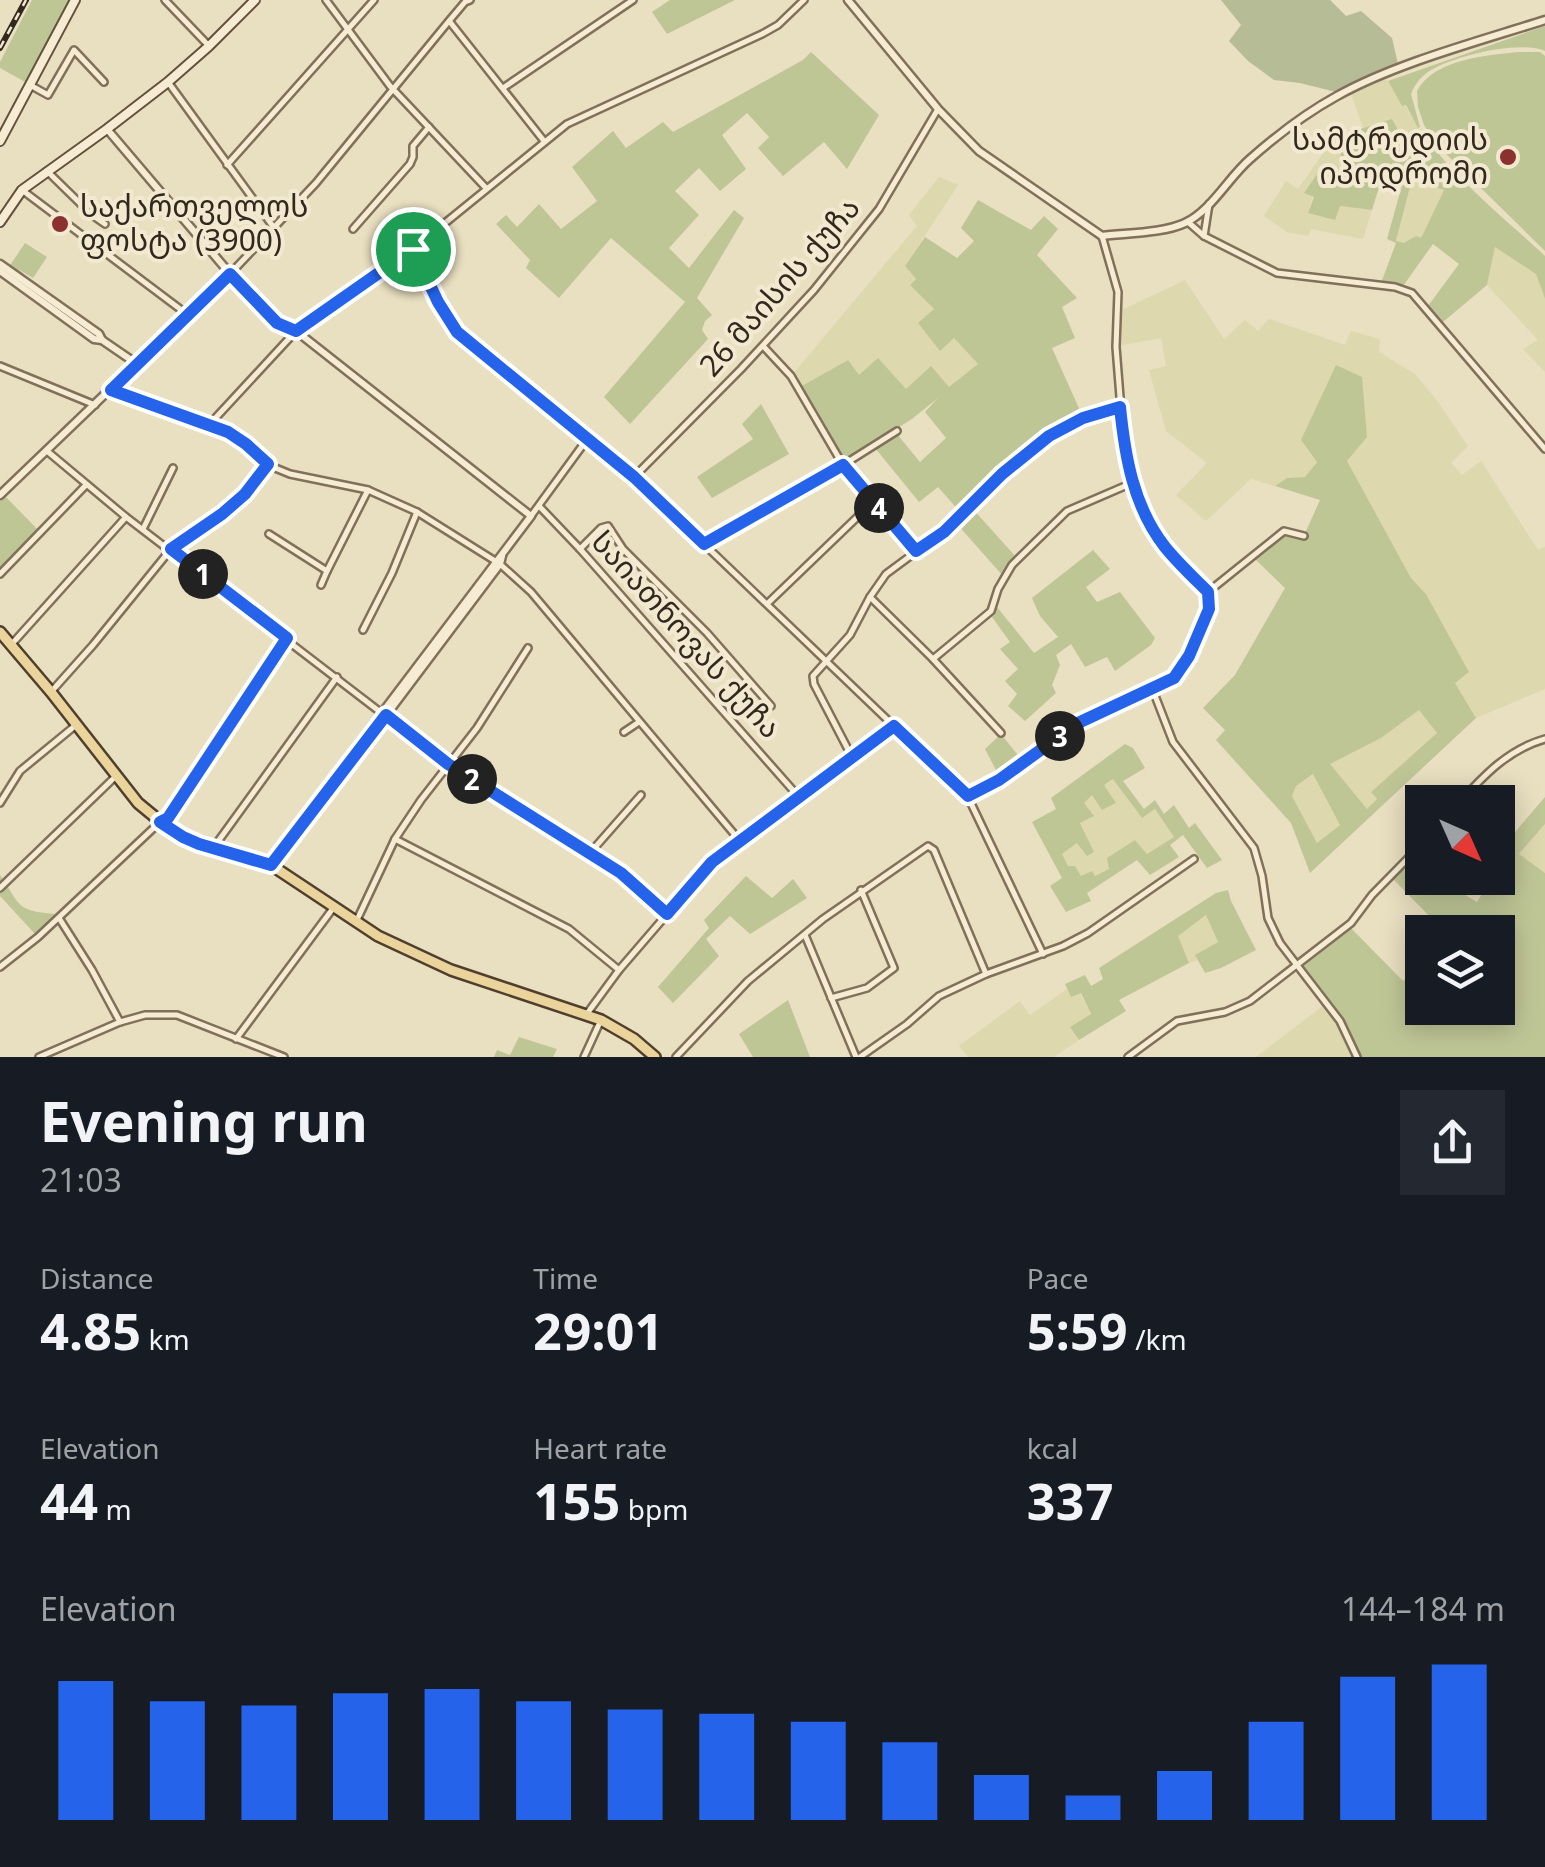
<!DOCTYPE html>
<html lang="en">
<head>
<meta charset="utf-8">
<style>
  body { margin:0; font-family:Georgia,"Noto Sans Georgian",serif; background:#242831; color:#f1f3f6; height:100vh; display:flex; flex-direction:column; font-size:38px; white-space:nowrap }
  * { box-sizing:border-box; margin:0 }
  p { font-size:32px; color:#9ea1a6 }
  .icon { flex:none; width:55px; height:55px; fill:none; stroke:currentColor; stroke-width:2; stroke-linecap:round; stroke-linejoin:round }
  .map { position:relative; height:1057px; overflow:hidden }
  .panel { display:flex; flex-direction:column; background:#171b24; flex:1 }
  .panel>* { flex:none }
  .needle { width:65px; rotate:135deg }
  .buttons { position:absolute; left:1405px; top:785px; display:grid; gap:20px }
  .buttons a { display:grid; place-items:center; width:110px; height:110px; border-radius:0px; background:#171b24; box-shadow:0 5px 25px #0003; font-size:50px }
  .pin { position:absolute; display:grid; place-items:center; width:85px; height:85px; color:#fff; margin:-42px; border:5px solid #fff; border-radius:50%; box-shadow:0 2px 10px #0007 }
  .km { position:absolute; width:50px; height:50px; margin:-25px; border-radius:50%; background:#222; color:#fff; font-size:28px; line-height:50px; text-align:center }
  .round { display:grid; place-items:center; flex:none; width:105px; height:105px; border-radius:0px; background:#242831 }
  .head { display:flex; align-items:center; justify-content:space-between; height:170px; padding:0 40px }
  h1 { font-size:55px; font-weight:700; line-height:75px }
  .stats { display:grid; grid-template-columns:repeat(3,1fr); gap:15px; height:170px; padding:10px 40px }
  .stats div { display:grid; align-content:center }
  .stats b { font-size:50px; font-weight:700 }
  .stats small { font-size:28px; font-weight:400 }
  .stats p { font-size:28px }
  .chart { height:280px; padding:20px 40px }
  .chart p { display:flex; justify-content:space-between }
  .chart svg { width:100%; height:180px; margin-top:10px; stroke:#2563eb; stroke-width:6 }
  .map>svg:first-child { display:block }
  .farmland { fill:#ded8af }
  .green { fill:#bfc696; fill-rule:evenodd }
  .cemetery { fill:#b6bc95 }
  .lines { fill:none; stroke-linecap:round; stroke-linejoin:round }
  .minor-casing { stroke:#81705a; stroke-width:10 }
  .tertiary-casing { stroke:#81705a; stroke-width:11 }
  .secondary-casing { stroke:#63513d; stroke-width:12 }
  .primary-casing { stroke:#4f3f2e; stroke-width:14 }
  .minor { stroke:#f5ecd3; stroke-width:5 }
  .tertiary { stroke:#f5ecd3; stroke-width:6 }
  .secondary { stroke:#f5ecd3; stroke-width:8 }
  .primary { stroke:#ead49b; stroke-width:9 }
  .rail-casing { stroke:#32281d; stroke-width:6 }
  .rail { stroke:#f2e9d0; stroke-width:2.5; stroke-dasharray:8; stroke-linecap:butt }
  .route-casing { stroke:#fff; stroke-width:20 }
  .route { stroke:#2563eb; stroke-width:12 }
  .poi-dot { fill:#8b312f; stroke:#f2e9d0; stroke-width:4 }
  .labels { text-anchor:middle; stroke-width:8; stroke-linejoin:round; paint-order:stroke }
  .poi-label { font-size:30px; fill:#32281d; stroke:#f2e9d0; text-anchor:end }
  .street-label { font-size:30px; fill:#32281d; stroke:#f2e9d0 }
</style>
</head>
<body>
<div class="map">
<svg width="1545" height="1057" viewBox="0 0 1545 1057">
  <rect width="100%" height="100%" fill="#e9dfc1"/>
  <!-- farmland -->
  <g class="farmland">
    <path d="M 1383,78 L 1388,81 L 1402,105 L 1405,105 L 1425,139 L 1409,151 L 1392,120 L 1363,128 L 1351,93 Z"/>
    <path d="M 1354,131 L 1340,155 L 1355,162 L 1341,180 L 1320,171 L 1308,213 L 1340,206 L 1372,210 L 1363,239 L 1311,229 L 1308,236 L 1287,232 L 1264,216 L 1286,181 L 1298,189 L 1334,138 Z"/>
    <path d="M 939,177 L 958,185 L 905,266 L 916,279 L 911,286 L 934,309 L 919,324 L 940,350 L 954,338 L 978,364 L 949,388 L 906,389 L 858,375 L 848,360 L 800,387 L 793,374 L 917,226 L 909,215 Z"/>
    <path d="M 1412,179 L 1444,190 L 1421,238 L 1404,243 L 1396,242 Z"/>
    <path d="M 1495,246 L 1536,274 L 1545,299 L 1545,372 L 1523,349 L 1538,340 L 1487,285 Z"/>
    <path d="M 1185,280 L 1224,339 L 1245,320 L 1258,331 L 1269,319 L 1345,345 L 1351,331 L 1380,339 L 1379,352 L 1415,374 L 1436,399 L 1468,446 L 1451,463 L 1462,475 L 1481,461 L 1538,550 L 1545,547 L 1545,689 L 1476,718 L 1455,683 L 1469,672 L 1426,594 L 1411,578 L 1346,460 L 1317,461 L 1305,478 L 1287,478 L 1275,486 L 1251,479 L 1206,521 L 1176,495 L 1207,463 L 1166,431 L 1149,370 L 1166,366 L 1161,338 L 1122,345 L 1122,310 Z"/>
    <path d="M 1419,710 L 1438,733 L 1371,792 L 1377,799 L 1367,810 L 1329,764 L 1381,738 Z"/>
    <path d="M 1314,774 L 1340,825 L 1317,844 L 1292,796 L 1296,786 Z"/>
    <path d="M 1114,779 L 1142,818 L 1155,809 L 1174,837 L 1147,854 L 1135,840 L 1110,869 L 1094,876 L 1081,877 L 1068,866 L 1061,854 L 1078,843 L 1094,852 L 1080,822 L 1093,817 L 1083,803 L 1092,794 L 1115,802 L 1104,785 Z"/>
    <path d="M 1545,824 L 1545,873 L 1519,855 Z"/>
    <path d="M 1207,915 L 1218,942 L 1196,955 L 1198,960 L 1189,963 L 1177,936 Z"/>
    <path d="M 1067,989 L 1071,996 L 1080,993 L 1091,1015 L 1070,1027 L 1079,1040 L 1054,1057 L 968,1057 L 959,1046 L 1020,1001 L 1030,1015 Z"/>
    <path d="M 1324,1005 L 1340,1025 L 1354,1057 L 1256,1057 Z"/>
  </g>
  <!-- green -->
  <g class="green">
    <path d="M 32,0 L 71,0 L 27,83 L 0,68 L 0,62 Z"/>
    <path d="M 670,0 L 735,0 L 667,34 L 652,12 Z"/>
    <path d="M 1545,26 L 1545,51 C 1518,40 1456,56 1431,70 C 1421,76 1415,84 1411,94 L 1420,127 L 1418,128 L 1406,105 L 1402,106 L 1388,81 Z"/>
    <path d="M 811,52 L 879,115 L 847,169 L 824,142 L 783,176 L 758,148 L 769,137 L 747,113 L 722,135 L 746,169 L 720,191 L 699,168 L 675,191 L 699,215 L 669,248 L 689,268 L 734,210 L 744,218 L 697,298 L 712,315 L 705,321 L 702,330 L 708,339 L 630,424 L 604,397 L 685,302 L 611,238 L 559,298 L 526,268 L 530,260 L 496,224 L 506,215 L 517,227 L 539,204 L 561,229 L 597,201 L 572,167 L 613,131 L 626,148 L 663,122 L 673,132 L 803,60 Z"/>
    <path d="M 1520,52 L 1540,52 L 1545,56 L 1545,251 L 1435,143 L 1424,125 L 1418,107 L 1417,91 C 1434,59 1487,55 1520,52 Z"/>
    <path d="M 1392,119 L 1409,150 L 1424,140 L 1419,130 L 1421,129 C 1446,172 1508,221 1545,256 L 1545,299 L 1536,274 L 1495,247 L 1487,285 L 1443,322 L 1428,306 L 1459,264 L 1433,244 L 1403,286 L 1381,283 L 1396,243 L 1387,239 L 1406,171 L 1385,168 L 1372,210 L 1340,206 L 1335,220 L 1308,213 L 1314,197 L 1304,193 L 1320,170 L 1341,180 L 1354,162 L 1340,155 L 1354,131 ZM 1412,179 L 1444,190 L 1421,238 L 1416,236 L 1404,243 L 1396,241 Z"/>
    <path d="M 978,200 L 1031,230 L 1044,216 L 1058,229 L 1037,255 L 1077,298 L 1062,307 L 1075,338 L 1052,348 L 1082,415 L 1041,439 L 1004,470 L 961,513 L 938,487 L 919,502 L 875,448 L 897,434 L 920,462 L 946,438 L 925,412 L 938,398 L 912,419 L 844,461 L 800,387 L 848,360 L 859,375 L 878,358 L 906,389 L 931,366 L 949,387 L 978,364 L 954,338 L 940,351 L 918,323 L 934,309 L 910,285 L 916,279 L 905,266 L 925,237 L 957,258 L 974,241 L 961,228 Z"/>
    <path d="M 25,243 L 47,257 L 33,278 L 18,269 L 33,282 L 8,265 L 11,264 Z"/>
    <path d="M 1336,365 L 1362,377 L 1367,437 L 1347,461 L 1411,578 L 1426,594 L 1469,672 L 1455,683 L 1476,718 L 1310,873 L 1291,823 L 1216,740 L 1225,730 L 1203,708 L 1235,675 L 1285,588 L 1254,558 L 1284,535 L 1302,540 L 1320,500 L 1275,486 L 1287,478 L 1305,477 L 1317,462 L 1301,440 ZM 1419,710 L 1437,733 L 1371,792 L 1377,799 L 1367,809 L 1330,764 L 1381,738 ZM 1313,774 L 1340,825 L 1317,843 L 1292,796 L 1296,786 Z"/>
    <path d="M 761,404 L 789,454 L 712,498 L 697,477 L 753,439 L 742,424 Z"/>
    <path d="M 5,496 L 39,531 L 0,571 L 0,501 Z"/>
    <path d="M 972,508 L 1017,558 L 1003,576 L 957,524 Z"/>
    <path d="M 1093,550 L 1110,569 L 1086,587 L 1097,602 L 1120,592 L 1155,638 L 1151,645 L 1115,671 L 1107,657 L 1085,667 L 1071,644 L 1056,655 L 1060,665 L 1052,685 L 1056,693 L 1025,721 L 1008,706 L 1017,694 L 1005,681 L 1018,669 L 1000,649 L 1010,642 L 992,617 L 997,607 L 1034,653 L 1058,637 L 1040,616 L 1032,598 Z"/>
    <path d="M 1001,734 L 1021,759 L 998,774 L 985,749 Z"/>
    <path d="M 1125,744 L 1133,748 L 1145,768 L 1123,781 L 1144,809 L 1155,800 L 1164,814 L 1174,805 L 1189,828 L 1195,823 L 1222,860 L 1207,868 L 1183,835 L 1170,845 L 1179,857 L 1150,875 L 1137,860 L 1087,893 L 1091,901 L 1066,912 L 1050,886 L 1062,878 L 1032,822 L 1056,809 L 1051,798 ZM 1113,779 L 1142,818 L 1155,809 L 1174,837 L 1147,854 L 1135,840 L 1107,858 L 1109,869 L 1095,876 L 1092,871 L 1081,876 L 1075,866 L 1068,866 L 1062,854 L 1077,843 L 1087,856 L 1094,852 L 1080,823 L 1094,816 L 1084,803 L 1092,795 L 1102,810 L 1116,803 L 1104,785 Z"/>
    <path d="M 1545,797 L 1545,824 L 1519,854 L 1545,873 L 1545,1057 L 1361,1057 L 1344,1022 L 1298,966 L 1350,927 L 1403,981 L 1411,974 L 1422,971 L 1422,1008 L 1498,1008 L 1498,932 L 1445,932 L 1391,877 L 1410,860 L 1422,868 L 1422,878 L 1437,878 L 1477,902 L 1482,894 L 1511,867 L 1498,856 L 1498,852 Z"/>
    <path d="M 0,875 C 21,906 16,911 56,914 L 35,934 L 0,896 Z"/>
    <path d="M 746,876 L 772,898 L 793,879 L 807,898 L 750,934 L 730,916 L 706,939 L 719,956 L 673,1003 L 658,987 L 709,928 L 704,920 Z"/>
    <path d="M 1228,890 L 1231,901 L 1256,950 L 1221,968 L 1205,973 L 1195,955 L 1218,942 L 1206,915 L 1178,936 L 1189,963 L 1119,1000 L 1126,1011 L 1079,1040 L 1070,1027 L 1091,1014 L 1081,993 L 1071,997 L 1065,984 L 1085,975 L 1091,986 L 1103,979 L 1099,968 L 1216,893 Z"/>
    <path d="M 788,1000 L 810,1057 L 753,1057 L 739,1034 Z"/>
    <path d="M 519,1037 L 557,1049 L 553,1057 L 494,1057 L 497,1050 L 510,1055 Z"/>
  </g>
  <!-- cemetery -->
  <path class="cemetery" d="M 1221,0 L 1330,0 L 1346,16 L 1361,11 L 1392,38 L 1398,64 L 1336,92 L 1300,83 L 1274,80 L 1248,61 L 1229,41 L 1241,25 Z"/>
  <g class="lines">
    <defs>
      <g id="minor">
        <path d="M 165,0 L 209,46"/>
        <path d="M 326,0 L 390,86 L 486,188"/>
        <path d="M 450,22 L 544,141"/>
        <path d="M 168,82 L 275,229"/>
        <path d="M 30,85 L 48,95 L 74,50 L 104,82"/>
        <path d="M 503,88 L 633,0"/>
        <path d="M 227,165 L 374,0"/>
        <path d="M 47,171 L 92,215 L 105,224"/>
        <path d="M 22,190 L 188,315"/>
        <path d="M 1188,222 L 1204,236 L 1277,273 L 1395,287 L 1412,293 L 1545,449"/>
        <path d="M 353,229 L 410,164 L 413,157 L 413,146 L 429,127"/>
        <path d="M 1102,236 L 1118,292 L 1116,347 L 1124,447 L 1132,483 L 1153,529 L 1165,547 L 1208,592"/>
        <path d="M 1204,236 L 1209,204"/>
        <path d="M 413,249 L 440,305 L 457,332 L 634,477 L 968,797 L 1043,954"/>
        <path d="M 230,274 L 316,183 L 449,21 L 465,2 L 470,0"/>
        <path d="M 763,346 L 791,376 L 843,465 L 916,551"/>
        <path d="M 0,366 L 95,405"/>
        <path d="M 111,390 L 228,432 L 246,444 L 268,465 L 290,474 L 368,490 L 417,512 L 500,564 L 531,592 L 740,841"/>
        <path d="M 209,425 L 296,331 L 413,249 L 567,124 L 762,34 L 778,25 L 804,0"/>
        <path d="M 47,451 L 126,517 L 448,764 L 621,873 L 667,914"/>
        <path d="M 634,477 L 741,369 L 814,290 L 879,209 L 938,109"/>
        <path d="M 539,506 L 580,549 L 798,796"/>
        <path d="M 531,516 L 588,438"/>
        <path d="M 143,529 L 173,468"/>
        <path d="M 269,534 L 327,571 L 368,490"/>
        <path d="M 705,543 L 843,465 L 897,431"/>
        <path d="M 580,549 L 601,528 L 608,526 L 623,549 L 707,633 L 771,706"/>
        <path d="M 0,574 L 86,485"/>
        <path d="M 321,585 L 327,571"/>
        <path d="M 870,597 L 933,659 L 1001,733"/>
        <path d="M 768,603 L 874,501"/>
        <path d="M 363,630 L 392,573 L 417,512"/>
        <path d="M 11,645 L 126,517"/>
        <path d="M 933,659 L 991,611 L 998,589 L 1012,565 L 1067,511 L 1132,483"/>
        <path d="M 1152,688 L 1173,742 L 1254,848 L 1262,876 L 1268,918 L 1280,943 L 1340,1021 L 1357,1057"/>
        <path d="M 51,692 L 93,645 L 171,549 L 222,514 L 245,494 L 268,465"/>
        <path d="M 624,732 L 639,722"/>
        <path d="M 852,757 L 814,684 L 813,676 L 850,635 L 870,597 L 886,574 L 944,531 L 1002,474 L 1049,436 L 1083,418 L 1121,407"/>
        <path d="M 968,797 L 999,780 L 1078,723 L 1174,678 L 1189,656 L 1209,609 L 1208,592 L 1284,531 L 1304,536"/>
        <path d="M 1460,802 C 1484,775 1509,749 1545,739"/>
        <path d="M 0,803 L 20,771 L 76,725"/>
        <path d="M 395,839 L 569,929 L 619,970"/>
        <path d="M 214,847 L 337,677"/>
        <path d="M 590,853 L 641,795"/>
        <path d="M 0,888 L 116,776"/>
        <path d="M 59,918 L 92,970 L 120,1022"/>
        <path d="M 356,922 L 395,839 L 421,800 L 477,728 L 528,648"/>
        <path d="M 805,935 L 856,1057"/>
        <path d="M 0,967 L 38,937 L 160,822 L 168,818 L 287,638"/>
        <path d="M 831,998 L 867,988 L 894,968 L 861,890"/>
        <path d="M 586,1015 L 619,970 L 712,862 L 894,727"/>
        <path d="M 236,1039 L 334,907"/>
        <path d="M 39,1057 L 120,1022 L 145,1015 L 177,1015 L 284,1057"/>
        <path d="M 584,1057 L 601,1020"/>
        <path d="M 676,1057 L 748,981 L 823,919 L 928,846 L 934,850 L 986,974"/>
        <path d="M 860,1057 L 907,1024 L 939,996 L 986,974 L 1063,946 L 1088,933 L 1194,859"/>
        <path d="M 1128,1057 L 1177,1021 L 1225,1012 L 1250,1001 L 1351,923 L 1372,895 L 1422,844"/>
      </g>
      <g id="tertiary">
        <path d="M 848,0 L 938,109 L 979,151 L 1102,236 C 1126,233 1164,233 1185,223 C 1212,210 1228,178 1250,159 C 1276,136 1306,113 1337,96 C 1396,63 1480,41 1545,20"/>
        <path d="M 107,129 L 226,269 L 277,323 L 300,334 L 531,516 L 273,857 L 271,865"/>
        <path d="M 0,264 L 99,334 L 102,340 L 137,364"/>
        <path d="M 0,271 L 94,339 L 102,340"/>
        <path d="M 0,495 L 230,274"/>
        <path d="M 273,861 L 278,859 L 500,564 L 502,556"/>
      </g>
      <g id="secondary">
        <path d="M 0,141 L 75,0"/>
        <path d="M 0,222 L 22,190 L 107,129 L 168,82 L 209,46 L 255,0"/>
      </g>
      <path id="primary" d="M 0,632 L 51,692 L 138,803 L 172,831 L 199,843 L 271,865 L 378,936 L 451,970 L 601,1020 L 634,1039 L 655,1057"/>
    </defs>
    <!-- minor casing -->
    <use href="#minor" class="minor-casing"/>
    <!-- tertiary casing -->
    <use href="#tertiary" class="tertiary-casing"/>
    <!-- secondary casing -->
    <use href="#secondary" class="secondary-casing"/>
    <!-- primary casing -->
    <use href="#primary" class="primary-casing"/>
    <!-- minor -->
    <use href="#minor" class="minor"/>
    <!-- tertiary -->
    <use href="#tertiary" class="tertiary"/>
    <!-- secondary -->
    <use href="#secondary" class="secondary"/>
    <!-- primary -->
    <use href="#primary" class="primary"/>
    <defs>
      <path id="rail" d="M 0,48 L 26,0"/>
    </defs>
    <!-- rail casing -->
    <use href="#rail" class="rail-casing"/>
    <!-- rail -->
    <use href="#rail" class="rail"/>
  </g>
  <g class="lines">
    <defs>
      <path id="route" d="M 413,249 L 438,302 L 457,332 L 634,477 L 704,544 L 843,465 L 916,551 L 944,532 L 1002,474 L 1049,436 L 1083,418 L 1120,407 C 1125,456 1133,506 1165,547 C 1178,563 1194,578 1208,592 L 1209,609 L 1189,656 L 1174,678 L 1078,723 L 999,780 L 968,796 L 894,726 L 712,862 L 667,914 L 621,873 L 448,764 L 386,715 L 271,865 L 199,844 L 183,837 L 160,822 L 168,818 L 287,638 L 171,549 L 222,514 L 245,494 L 268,464 L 246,444 L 228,432 L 111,390 L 230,274 L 277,323 L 296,331 Z"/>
    </defs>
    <!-- route casing -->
    <use href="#route" class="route-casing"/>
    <!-- route -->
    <use href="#route" class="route"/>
  </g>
  <!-- markers -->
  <g class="poi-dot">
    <circle cx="1508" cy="157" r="10"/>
    <circle cx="60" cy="224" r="10"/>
  </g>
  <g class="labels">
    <!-- poi labels -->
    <g class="poi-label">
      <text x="1488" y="150">სამტრედიის<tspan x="1488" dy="34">იპოდრომი</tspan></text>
      <text x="80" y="217" text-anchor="start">საქართველოს<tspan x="80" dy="34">ფოსტა (3900)</tspan></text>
    </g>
    <!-- street labels -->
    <g class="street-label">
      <text transform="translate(780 287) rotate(-49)" y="10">26 მაისის ქუჩა</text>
      <text transform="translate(686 635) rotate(48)" y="10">საიათნოვას ქუჩა</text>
    </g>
  </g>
</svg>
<div class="buttons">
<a><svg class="needle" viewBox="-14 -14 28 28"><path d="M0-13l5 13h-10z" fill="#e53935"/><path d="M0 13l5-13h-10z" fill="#9ea1a6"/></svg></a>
<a><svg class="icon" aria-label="layers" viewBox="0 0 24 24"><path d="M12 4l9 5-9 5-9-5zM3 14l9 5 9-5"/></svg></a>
</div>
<div class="pin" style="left:413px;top:249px;background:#1e9e55"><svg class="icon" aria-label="arrive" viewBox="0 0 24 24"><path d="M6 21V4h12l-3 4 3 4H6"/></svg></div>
<b class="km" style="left:203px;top:574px">1</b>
<b class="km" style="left:472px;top:779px">2</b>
<b class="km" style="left:1060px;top:736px">3</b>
<b class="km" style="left:879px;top:508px">4</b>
</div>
<section class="panel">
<div class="head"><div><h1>Evening run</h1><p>21:03</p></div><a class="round"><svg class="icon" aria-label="share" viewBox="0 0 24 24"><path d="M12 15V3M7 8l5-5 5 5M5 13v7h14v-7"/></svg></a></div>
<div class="stats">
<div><p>Distance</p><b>4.85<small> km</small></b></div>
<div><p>Time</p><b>29:01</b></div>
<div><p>Pace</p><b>5:59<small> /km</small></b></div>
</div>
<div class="stats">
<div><p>Elevation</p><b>44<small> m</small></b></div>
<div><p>Heart rate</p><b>155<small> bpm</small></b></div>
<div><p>kcal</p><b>337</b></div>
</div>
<div class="chart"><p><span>Elevation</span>144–184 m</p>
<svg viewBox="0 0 160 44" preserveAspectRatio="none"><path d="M5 44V10M15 44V15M25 44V16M35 44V13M45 44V12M55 44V15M65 44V17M75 44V18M85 44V20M95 44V25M105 44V33M115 44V38M125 44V32M135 44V20M145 44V9M155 44V6"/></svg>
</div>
</section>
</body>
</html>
